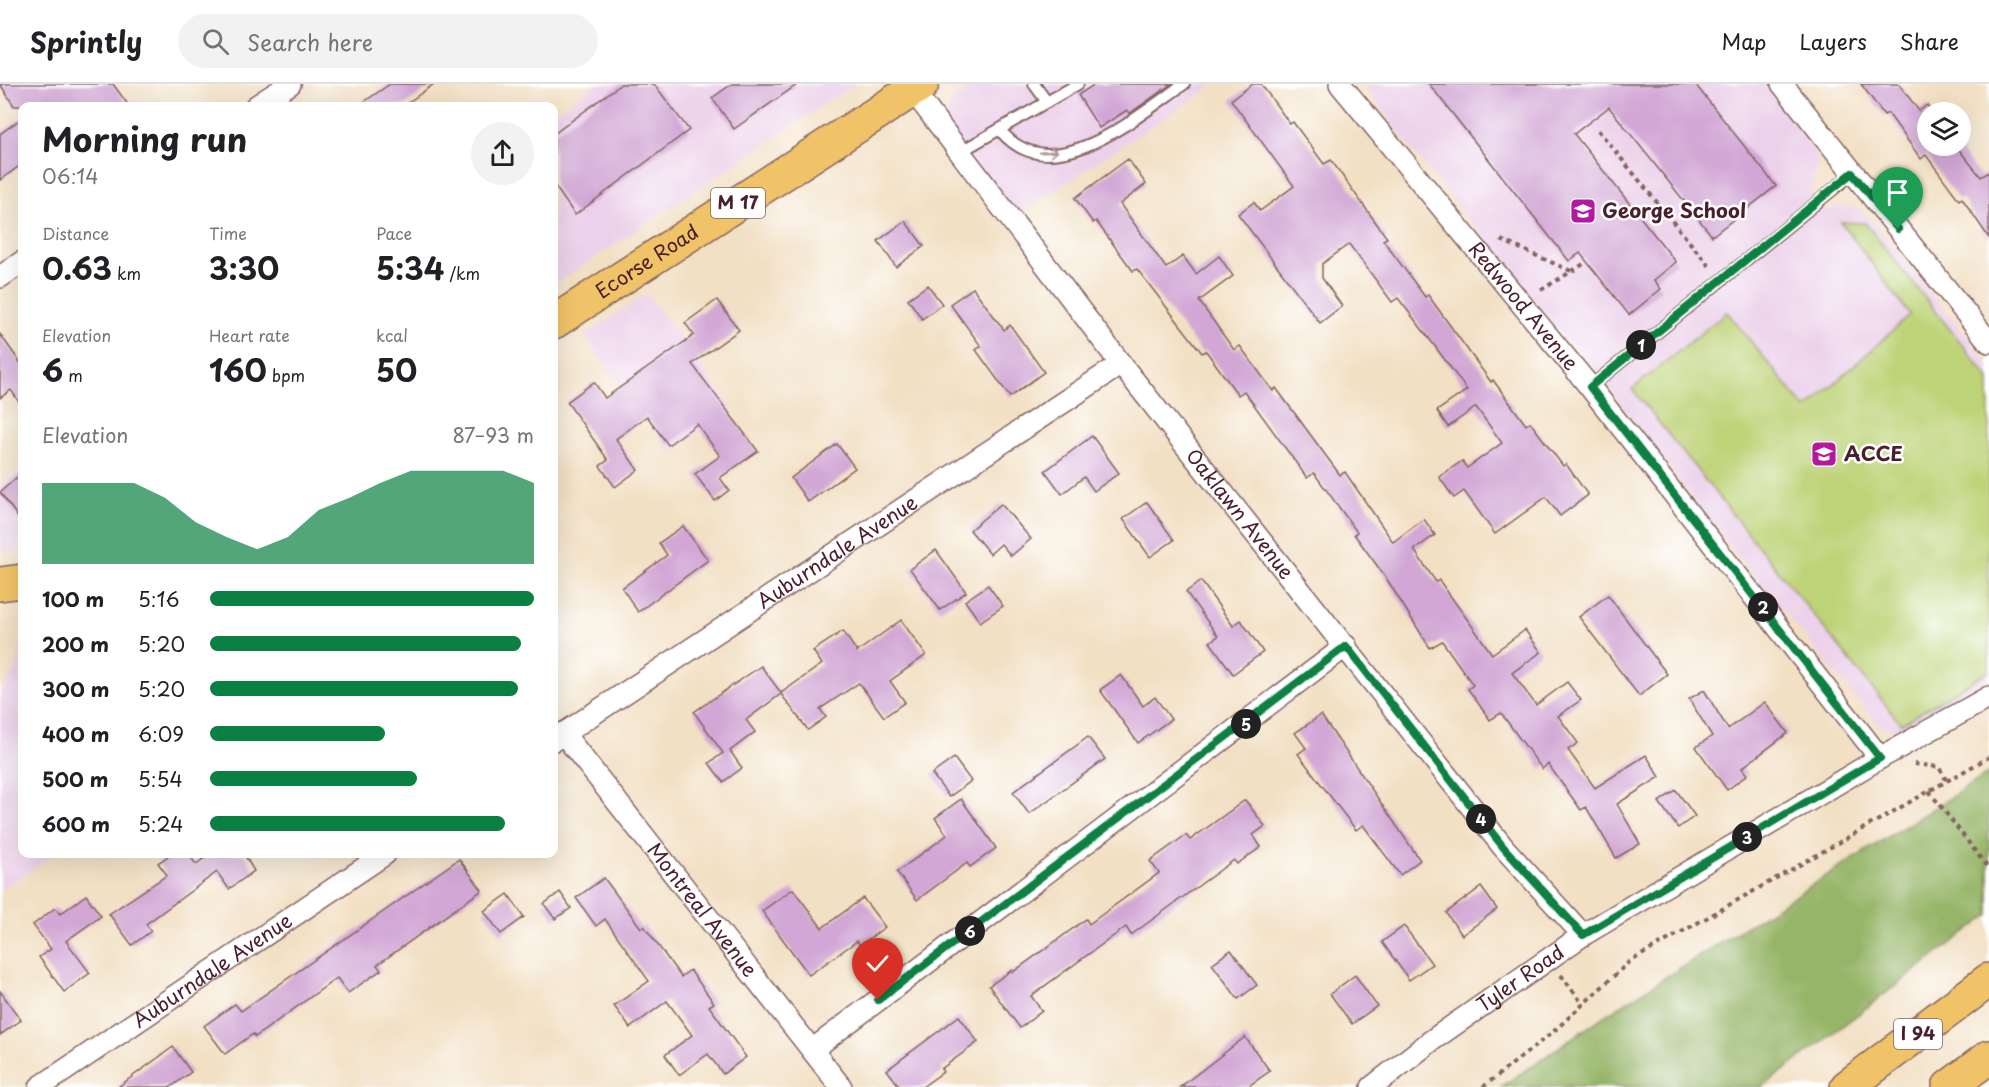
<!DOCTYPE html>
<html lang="en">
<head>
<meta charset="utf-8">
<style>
  body { margin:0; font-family:"Playpen Sans",sans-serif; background:#f2f2f2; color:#202124; height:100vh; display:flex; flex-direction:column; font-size:22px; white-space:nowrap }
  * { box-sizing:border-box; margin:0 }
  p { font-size:20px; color:#757577 }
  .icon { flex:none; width:33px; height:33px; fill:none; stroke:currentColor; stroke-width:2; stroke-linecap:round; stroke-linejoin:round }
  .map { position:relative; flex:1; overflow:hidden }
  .drawer { position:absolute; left:18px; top:18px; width:540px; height:756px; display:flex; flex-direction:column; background:#fff; border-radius:12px; box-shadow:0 6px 24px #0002 }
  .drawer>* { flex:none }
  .controls { position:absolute; left:1917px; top:18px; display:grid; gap:12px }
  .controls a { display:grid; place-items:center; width:54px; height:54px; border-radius:50%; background:#fff; box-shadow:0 6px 24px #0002; font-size:30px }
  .pin { position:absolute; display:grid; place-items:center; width:51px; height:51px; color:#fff; margin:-62px -26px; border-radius:50% 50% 50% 0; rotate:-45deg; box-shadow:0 0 6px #0007 }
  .pin .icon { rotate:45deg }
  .km { position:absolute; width:30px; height:30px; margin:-15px; border-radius:50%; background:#222; color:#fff; font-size:16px; line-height:30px; text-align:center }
  .round { display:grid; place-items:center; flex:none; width:63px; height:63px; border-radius:32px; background:#f2f2f2 }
  .summary { display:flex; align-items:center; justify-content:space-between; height:102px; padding:0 24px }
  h1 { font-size:33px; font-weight:700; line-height:45px }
  .metrics { display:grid; grid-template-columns:repeat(3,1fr); gap:9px; height:102px; padding:6px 24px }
  .metrics div { display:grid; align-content:center }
  .metrics b { font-size:30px; font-weight:700 }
  .metrics small { font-size:16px; font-weight:400 }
  .metrics p { font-size:16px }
  .chart { height:168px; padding:12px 24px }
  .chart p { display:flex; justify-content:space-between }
  .chart svg { width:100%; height:108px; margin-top:6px; fill:#0b8043; opacity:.7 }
  ul { padding:0 24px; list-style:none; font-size:20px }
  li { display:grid; grid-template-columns:96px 72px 1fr; align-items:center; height:45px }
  li i { height:15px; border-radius:8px; background:#0b8043 }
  header { display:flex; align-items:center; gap:36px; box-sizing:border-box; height:84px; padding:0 30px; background:#fff; border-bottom:2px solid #e0e0e0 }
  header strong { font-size:28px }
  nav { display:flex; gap:33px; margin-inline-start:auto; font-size:21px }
  .search { width:420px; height:54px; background:#f2f2f2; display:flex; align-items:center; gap:15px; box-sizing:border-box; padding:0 21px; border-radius:33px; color:#757577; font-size:22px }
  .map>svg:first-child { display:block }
  .built { fill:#ecd1ea }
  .green { fill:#bdd377; stroke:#847951; stroke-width:1.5 }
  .forest { fill:#96b568; stroke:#706a4a; stroke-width:1.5 }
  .building { fill:#d2a7d5 }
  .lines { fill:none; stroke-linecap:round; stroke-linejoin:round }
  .lane-casing { stroke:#856361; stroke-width:14 }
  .street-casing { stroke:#856361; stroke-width:24 }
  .primary-casing { stroke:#856361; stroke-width:36 }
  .highway-casing { stroke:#856361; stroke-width:36 }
  .path { stroke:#856361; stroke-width:4; stroke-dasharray:4.5 4.5; stroke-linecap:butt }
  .lane { stroke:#fff; stroke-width:10 }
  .street { stroke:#fff; stroke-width:21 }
  .primary { stroke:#f1c369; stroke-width:33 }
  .highway { stroke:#f1c369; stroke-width:33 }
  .oneway { stroke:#ae9aa0 }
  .route-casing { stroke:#fff; stroke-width:12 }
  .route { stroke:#0b8043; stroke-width:8 }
  .labels { text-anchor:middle; stroke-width:5; stroke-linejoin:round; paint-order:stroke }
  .shield { fill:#fff; stroke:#80626b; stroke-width:1.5 }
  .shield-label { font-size:18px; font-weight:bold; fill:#4a1f2b }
  .poi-label { font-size:20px; font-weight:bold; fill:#4a1f2b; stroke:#fff; text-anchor:start }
  .street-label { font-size:20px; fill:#4a1f2b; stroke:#fff }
</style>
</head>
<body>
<header>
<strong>Sprintly</strong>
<div class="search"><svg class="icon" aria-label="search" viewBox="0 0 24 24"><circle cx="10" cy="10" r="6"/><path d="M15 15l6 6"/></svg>Search here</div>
<nav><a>Map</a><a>Layers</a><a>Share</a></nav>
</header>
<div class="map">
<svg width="1989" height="1003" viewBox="0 0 1989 1003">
  <rect width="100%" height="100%" fill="#fff"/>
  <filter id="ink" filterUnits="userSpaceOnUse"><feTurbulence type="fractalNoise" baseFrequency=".0167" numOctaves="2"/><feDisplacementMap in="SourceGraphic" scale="12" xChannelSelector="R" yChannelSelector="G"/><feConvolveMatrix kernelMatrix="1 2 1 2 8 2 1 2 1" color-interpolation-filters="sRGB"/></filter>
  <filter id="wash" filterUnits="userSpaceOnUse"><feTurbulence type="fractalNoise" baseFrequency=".008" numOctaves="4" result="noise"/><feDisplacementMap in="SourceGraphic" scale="24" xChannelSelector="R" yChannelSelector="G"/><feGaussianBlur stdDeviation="1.35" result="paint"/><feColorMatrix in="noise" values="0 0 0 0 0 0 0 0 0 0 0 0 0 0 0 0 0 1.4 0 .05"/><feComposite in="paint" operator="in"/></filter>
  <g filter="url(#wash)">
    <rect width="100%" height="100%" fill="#f2e0c4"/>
    <!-- built -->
    <g class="built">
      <path d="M 597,0 L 855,0 L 554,201 L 554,29 Z"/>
      <path d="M 976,0 L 1215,0 L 1013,134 L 947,41 L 947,27 L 950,19 Z"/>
      <path d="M 1363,0 L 1764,0 L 1809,56 L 1818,78 L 1811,107 L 1825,127 L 1837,122 L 1856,124 L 1871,135 L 1989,280 L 1989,598 L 1902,648 L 1880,643 L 1727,459 L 1578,263 L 1565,255 L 1405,57 Z"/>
      <path d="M 647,210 L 733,325 L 671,368 L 584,252 Z"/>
      <path d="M 22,387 L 22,466 L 0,468 L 0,402 Z"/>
      <path d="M 21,557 L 22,770 L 56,770 L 0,806 L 0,611 L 17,584 Z"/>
    </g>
    <!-- green -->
    <path class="green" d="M 1841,138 L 1865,139 L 1989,294 L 1989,587 L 1901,640 L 1632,305 L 1727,228 L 1806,325 L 1910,231 Z"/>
    <!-- forest -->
    <path class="forest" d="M 1989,689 L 1989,831 L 1762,1003 L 1501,1003 L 1606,931 Z"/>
    <g id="blocks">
      <!-- building -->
      <g class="building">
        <path d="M 0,0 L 113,0 L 129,22 L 14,22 Z"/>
        <path d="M 390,0 L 434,0 L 403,22 L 358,22 Z"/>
        <path d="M 621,0 L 654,0 L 689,46 L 575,131 L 554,101 L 554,50 Z"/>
        <path d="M 732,0 L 798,0 L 734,45 L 712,14 Z"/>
        <path d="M 1095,0 L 1171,0 L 1130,29 L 1127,26 L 1099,44 L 1078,11 Z"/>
        <path d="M 1253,0 L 1261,0 L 1290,40 L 1293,38 L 1324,80 L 1331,76 L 1387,154 L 1383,156 L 1425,213 L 1428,211 L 1491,298 L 1493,296 L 1526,341 L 1530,338 L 1563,382 L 1566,380 L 1588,411 L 1560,432 L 1546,413 L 1495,450 L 1464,407 L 1454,414 L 1439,393 L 1462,377 L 1467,384 L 1502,359 L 1476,323 L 1448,343 L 1437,327 L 1467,306 L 1431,257 L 1398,214 L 1392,218 L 1349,160 L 1322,180 L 1322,194 L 1342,222 L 1320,239 L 1238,130 L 1254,118 L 1260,127 L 1294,102 L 1231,16 Z"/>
        <path d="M 1429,0 L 1695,0 L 1776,102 L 1712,152 L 1609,23 L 1574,50 L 1676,178 L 1654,196 L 1661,205 L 1629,231 L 1580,169 L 1569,177 Z"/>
        <path d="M 1861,0 L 1899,0 L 1919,27 L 1927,21 L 1932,28 L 1928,28 L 1928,62 L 1956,62 L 1981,93 L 1989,88 L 1989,154 L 1962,114 L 1959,116 L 1926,71 L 1921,75 L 1888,29 L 1884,31 Z"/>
        <path d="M 22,34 L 22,80 L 0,96 L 0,50 Z"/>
        <path d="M 1128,75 L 1146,100 L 1120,120 L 1166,184 L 1183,172 L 1196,190 L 1219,172 L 1233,192 L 1199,217 L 1234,266 L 1240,262 L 1273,307 L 1276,304 L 1340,391 L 1345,388 L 1393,458 L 1424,435 L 1435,451 L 1414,466 L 1436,498 L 1439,496 L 1492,570 L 1525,546 L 1541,568 L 1512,589 L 1536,621 L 1567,598 L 1581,616 L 1558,632 L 1578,659 L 1568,666 L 1595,704 L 1646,671 L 1660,693 L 1617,720 L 1640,760 L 1616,774 L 1586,723 L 1581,726 L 1548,680 L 1542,685 L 1501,629 L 1490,636 L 1468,605 L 1473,601 L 1442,557 L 1430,564 L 1386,494 L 1354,450 L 1357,448 L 1314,389 L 1307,394 L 1244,307 L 1238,311 L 1206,267 L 1202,269 L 1137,185 L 1133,187 L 1096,137 L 1093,139 L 1075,114 Z"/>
        <path d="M 905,137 L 924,162 L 896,183 L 878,157 Z"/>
        <path d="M 928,201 L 942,220 L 922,235 L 908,215 Z"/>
        <path d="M 973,204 L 1004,246 L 1010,241 L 1044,288 L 1010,313 L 976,266 L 981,262 L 950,220 Z"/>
        <path d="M 717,216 L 739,246 L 692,280 L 758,367 L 720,394 L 729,406 L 715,417 L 695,390 L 720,372 L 697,340 L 668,361 L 647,332 L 616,355 L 638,386 L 615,403 L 600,382 L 608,376 L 567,318 L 594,298 L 605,314 L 694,251 L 685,239 Z"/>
        <path d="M 0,250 L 22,281 L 22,322 L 11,306 L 0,314 Z"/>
        <path d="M 1092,352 L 1119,389 L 1094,407 L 1084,393 L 1062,410 L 1045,387 Z"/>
        <path d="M 837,360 L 855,384 L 808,418 L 791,394 Z"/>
        <path d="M 22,389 L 22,439 L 0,408 Z"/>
        <path d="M 1147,418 L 1174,456 L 1150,473 L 1123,435 Z"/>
        <path d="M 1001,420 L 1031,455 L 1011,472 L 1001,460 L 990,470 L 970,446 Z"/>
        <path d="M 683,442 L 708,476 L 638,528 L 622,504 L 667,471 L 659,459 Z"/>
        <path d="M 936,466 L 966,508 L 940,526 L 910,485 Z"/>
        <path d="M 1201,497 L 1233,542 L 1241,536 L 1263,568 L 1233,590 L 1210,558 L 1218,552 L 1186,508 Z"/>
        <path d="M 988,501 L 1003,522 L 980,538 L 965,517 Z"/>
        <path d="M 1608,511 L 1667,590 L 1639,612 L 1579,533 Z"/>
        <path d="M 901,536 L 926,571 L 890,597 L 905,618 L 884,633 L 859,599 L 820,625 L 826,633 L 808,646 L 781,610 L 746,636 L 755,648 L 730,667 L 742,684 L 723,698 L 709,679 L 723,669 L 694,628 L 761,582 L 781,609 L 822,580 L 813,567 L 843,547 L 857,568 Z"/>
        <path d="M 1121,591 L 1143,622 L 1155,613 L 1171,635 L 1138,659 L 1100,606 Z"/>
        <path d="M 1704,606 L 1728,645 L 1765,618 L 1788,649 L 1742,684 L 1747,691 L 1727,706 L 1696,663 L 1712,652 L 1689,615 Z"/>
        <path d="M 1321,631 L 1420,776 L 1400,791 L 1363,741 L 1356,746 L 1298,670 L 1306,664 L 1295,649 Z"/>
        <path d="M 1088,653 L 1105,675 L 1029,730 L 1013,708 Z"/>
        <path d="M 954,674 L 971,697 L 949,713 L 932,690 Z"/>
        <path d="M 1676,706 L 1695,732 L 1678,744 L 1659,718 Z"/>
        <path d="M 961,715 L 996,764 L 970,783 L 967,779 L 917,816 L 897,788 L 947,751 L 935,734 Z"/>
        <path d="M 1245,716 L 1265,742 L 1253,751 L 1261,763 L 1237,780 L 1234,776 L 1131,851 L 1126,843 L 1031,912 L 1042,927 L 1020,944 L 989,902 L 1012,886 L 1013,888 L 1086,835 L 1089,840 L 1159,789 L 1150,777 L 1186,751 L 1190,756 Z"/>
        <path d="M 171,770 L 188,770 L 196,780 L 206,773 L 204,770 L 244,770 L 254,787 L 229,805 L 217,788 L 146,840 L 151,847 L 132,861 L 109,830 L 167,791 L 158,779 Z"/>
        <path d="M 459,775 L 482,806 L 377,881 L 381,886 L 348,909 L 337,894 L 255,953 L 253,950 L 225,970 L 204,942 L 235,920 L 241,927 Z"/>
        <path d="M 604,794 L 641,844 L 644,842 L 681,893 L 690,886 L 714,919 L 709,922 L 746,973 L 723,990 L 708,970 L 679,991 L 665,971 L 692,951 L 667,917 L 630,944 L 614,922 L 649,897 L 605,835 L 596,842 L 576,814 Z"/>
        <path d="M 1481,803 L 1497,825 L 1462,851 L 1446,829 Z"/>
        <path d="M 793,805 L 822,844 L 863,814 L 885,843 L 860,861 L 857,857 L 809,891 L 762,827 Z"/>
        <path d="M 560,808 L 571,824 L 555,835 L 544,820 Z"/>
        <path d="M 508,810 L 524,833 L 501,850 L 484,827 Z"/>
        <path d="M 86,811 L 101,832 L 66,857 L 90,889 L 64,908 L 39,873 L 51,865 L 33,841 L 55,824 L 60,830 Z"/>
        <path d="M 1404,842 L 1432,880 L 1409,896 L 1382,858 Z"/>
        <path d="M 1231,866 L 1257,901 L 1238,915 L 1212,880 Z"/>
        <path d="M 1355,891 L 1377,922 L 1352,940 L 1330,910 Z"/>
        <path d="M 0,907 L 21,936 L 0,951 Z"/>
        <path d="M 959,932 L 978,958 L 941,985 L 943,988 L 922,1003 L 900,1003 L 887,986 Z"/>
        <path d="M 1245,953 L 1270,987 L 1247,1003 L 1180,1003 Z"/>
        <path d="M 173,963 L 191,988 L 171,1003 L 118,1003 Z"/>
      </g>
    </g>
  </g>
  <g filter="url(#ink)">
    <use href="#blocks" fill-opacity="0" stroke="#856361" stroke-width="1.5"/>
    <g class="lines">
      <defs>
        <g id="lane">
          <path d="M 1034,0 L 1047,18"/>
          <path d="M 1000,46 C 1051,109 1137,32 1184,0"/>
          <path d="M 960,68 L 1078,0"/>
          <path d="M 1590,303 L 1853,89"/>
        </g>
        <g id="street">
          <path id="s1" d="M 908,0 L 1121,280 L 1504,764 L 1583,851"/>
          <path id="s2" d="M 1340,0 L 1590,303 L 1880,674"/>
          <path d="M 1782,0 L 1989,258"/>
          <path d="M 256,22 L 290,0"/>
          <path d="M 0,193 L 22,178"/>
          <path id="s3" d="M 563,649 L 841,1003"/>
          <path id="s4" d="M 554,656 L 1121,280"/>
          <path d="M 812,966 L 1346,562"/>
          <path id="s5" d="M 40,1003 L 385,770"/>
          <path id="s6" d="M 1372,1003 L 1431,957 L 1583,851 L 1880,674 L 1989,613"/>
        </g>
        <g id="primary">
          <path id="s7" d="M 554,238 L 922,0"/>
          <path d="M 0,500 L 22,497"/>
        </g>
        <g id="highway">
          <path d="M 1847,1003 L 1989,896"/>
          <path d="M 1949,1003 L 1989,973"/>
        </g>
      </defs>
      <!-- lane casing -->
      <use href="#lane" class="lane-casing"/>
      <!-- street casing -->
      <use href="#street" class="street-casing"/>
      <!-- primary casing -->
      <use href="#primary" class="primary-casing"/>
      <!-- highway casing -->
      <use href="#highway" class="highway-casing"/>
      <!-- path -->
      <g class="path">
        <path d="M 1598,46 L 1709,182"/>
        <path d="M 1501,156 L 1571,187"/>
        <path d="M 1541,206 L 1587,178"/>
        <path d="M 1914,680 L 1939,683 L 1946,696"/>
        <path d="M 1929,707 L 1989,785"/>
        <path d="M 1561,891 L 1582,919"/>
        <path d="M 1483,1003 L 1553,948 L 1629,878 L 1989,673"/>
      </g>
      <!-- lane -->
      <use href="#lane" class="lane"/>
      <!-- street -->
      <use href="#street" class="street"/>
      <!-- primary -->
      <use href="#primary" class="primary"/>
      <!-- highway -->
      <use href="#highway" class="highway"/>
    </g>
    <!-- one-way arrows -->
    <defs><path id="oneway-shaft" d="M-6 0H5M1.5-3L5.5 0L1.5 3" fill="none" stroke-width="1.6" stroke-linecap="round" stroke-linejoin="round" transform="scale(1.5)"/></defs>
    <use class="oneway" href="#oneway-shaft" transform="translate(1049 68) rotate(-4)"/>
  </g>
  <g class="lines" filter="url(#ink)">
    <defs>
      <path id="route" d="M 878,916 L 1346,562 L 1504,764 L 1583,851 L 1880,674 L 1590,303 L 1852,89 L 1898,145"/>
    </defs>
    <!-- route casing -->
    <use href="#route" class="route-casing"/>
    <!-- route -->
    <use href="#route" class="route"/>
  </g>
  <!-- icons -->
  <defs>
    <symbol id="school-square" viewBox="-11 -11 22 22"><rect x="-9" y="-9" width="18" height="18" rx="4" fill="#b5179e" stroke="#fff"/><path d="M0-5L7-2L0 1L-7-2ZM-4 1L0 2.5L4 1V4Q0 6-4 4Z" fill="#fff"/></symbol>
  </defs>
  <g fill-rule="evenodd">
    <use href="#school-square" x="1568" y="112" width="30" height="30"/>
    <use href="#school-square" x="1809" y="355" width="30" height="30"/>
  </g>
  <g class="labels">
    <!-- shield labels -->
    <g class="shield">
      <rect x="711" y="104" width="54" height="30" rx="4.5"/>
      <rect x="1894" y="935" width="48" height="30" rx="4.5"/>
    </g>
    <g class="shield-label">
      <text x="738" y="125">M 17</text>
      <text x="1918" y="956">I 94</text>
    </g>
    <!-- poi labels -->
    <g class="poi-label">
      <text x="1602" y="134">George School</text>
      <text x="1844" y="377">ACCE</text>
    </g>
    <!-- street labels -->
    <g class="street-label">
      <text dy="7" stroke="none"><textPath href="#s7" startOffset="111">Ecorse Road</textPath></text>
      <text dy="7" stroke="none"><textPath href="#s2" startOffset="288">Redwood Avenue</textPath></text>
      <text dy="7" stroke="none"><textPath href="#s1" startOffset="543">Oaklawn Avenue</textPath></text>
      <text dy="7" stroke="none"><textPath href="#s4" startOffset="340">Auburndale Avenue</textPath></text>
      <text dy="7" stroke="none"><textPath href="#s3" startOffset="225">Montreal Avenue</textPath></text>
      <text dy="7" stroke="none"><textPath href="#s5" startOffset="208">Auburndale Avenue</textPath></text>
      <text dy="7" stroke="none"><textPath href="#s6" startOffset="184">Tyler Road</textPath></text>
    </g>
  </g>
</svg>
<div class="controls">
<a><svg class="icon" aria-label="layers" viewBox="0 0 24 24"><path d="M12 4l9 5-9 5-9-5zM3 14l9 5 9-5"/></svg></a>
</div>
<div class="pin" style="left:1898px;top:145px;background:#1e9e55"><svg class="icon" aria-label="arrive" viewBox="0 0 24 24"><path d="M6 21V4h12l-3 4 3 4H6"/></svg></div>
<div class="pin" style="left:878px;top:916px;background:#d93025"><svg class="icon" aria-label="check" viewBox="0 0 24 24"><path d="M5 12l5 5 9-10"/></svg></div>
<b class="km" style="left:1641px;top:261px">1</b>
<b class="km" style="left:1763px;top:523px">2</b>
<b class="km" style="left:1747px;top:753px">3</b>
<b class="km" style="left:1481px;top:735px">4</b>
<b class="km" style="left:1246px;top:640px">5</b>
<b class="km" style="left:970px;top:847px">6</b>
<section class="drawer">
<div class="summary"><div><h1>Morning run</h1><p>06:14</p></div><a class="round"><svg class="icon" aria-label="share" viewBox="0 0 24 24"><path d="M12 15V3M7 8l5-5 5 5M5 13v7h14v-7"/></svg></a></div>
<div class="metrics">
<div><p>Distance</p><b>0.63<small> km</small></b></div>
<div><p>Time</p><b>3:30</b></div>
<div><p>Pace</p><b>5:34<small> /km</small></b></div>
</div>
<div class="metrics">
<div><p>Elevation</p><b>6<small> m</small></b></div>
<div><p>Heart rate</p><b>160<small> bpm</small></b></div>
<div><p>kcal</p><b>50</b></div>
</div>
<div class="chart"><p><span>Elevation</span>87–93 m</p>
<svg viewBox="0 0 160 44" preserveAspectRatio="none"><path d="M0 44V11L10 11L20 11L30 11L40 17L50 27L60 33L70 38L80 33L90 22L100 17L110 11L120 6L130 6L140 6L150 6L160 11V44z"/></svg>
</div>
<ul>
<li><b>100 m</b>5:16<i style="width:100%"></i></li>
<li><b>200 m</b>5:20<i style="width:96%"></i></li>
<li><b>300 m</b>5:20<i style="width:95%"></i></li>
<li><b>400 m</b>6:09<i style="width:54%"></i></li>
<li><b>500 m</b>5:54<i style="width:64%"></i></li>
<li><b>600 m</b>5:24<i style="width:91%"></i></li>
</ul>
</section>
</div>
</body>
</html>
